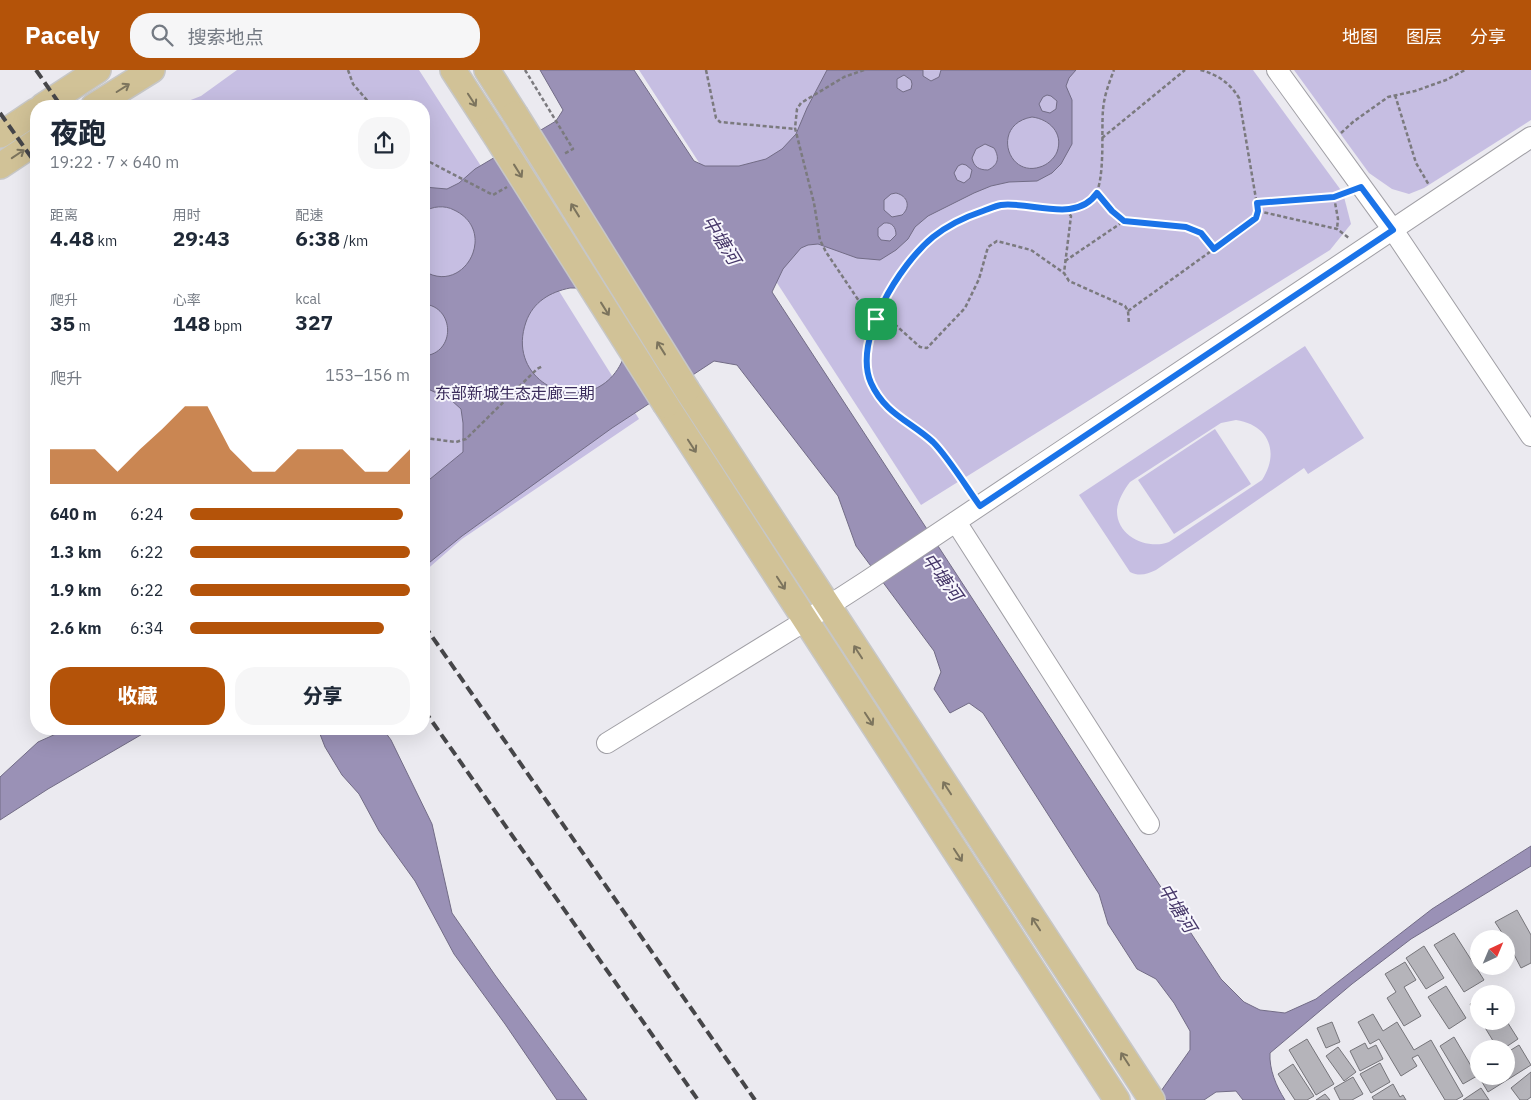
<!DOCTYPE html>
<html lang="zh">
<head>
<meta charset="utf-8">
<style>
  body { margin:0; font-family:"IBM Plex Sans","Noto Sans SC",sans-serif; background:#f6f6f7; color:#1f2937; height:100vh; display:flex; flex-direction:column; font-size:19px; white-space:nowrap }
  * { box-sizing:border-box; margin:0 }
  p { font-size:16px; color:#747a83 }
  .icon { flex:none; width:28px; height:28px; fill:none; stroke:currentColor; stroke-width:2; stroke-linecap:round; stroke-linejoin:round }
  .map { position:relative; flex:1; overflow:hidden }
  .side { position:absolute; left:30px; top:30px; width:400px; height:635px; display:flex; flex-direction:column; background:#fff; border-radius:20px; box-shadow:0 5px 20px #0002 }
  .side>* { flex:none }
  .needle { width:32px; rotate:44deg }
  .tools { position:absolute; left:1470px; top:860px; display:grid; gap:10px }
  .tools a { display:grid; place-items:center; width:45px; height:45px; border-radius:50%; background:#fff; box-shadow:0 5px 20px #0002; font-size:25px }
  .pin { position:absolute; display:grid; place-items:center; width:42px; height:42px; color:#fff; margin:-21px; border-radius:10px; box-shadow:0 2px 8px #0006 }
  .round { display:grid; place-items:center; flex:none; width:52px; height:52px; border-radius:20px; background:#f6f6f7 }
  .overview { display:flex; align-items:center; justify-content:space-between; height:85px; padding:0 20px }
  h1 { font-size:28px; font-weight:800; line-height:38px }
  .figures { display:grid; grid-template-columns:repeat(3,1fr); gap:8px; height:85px; padding:5px 20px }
  .figures div { display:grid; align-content:center }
  .figures b { font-size:21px; font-weight:800 }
  .figures small { font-size:14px; font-weight:400 }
  .figures p { font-size:14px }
  .chart { height:140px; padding:10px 20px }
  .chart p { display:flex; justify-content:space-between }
  .chart svg { width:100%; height:90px; margin-top:5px; fill:#b45309; opacity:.7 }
  .button { display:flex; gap:10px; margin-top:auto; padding:10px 20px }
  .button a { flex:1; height:58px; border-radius:20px; background:#b45309; color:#fff; font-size:20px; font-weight:800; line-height:58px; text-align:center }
  .button a+a { background:#f6f6f7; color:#1f2937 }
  ul { padding:0 20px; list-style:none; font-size:16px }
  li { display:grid; grid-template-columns:80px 60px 1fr; align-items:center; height:38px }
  li i { height:12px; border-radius:6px; background:#b45309 }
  header { display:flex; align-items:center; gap:30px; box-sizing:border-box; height:70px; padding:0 25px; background:#b45309; color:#fff }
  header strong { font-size:24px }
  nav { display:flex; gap:28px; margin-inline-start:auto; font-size:18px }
  .search { width:350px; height:45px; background:#f6f6f7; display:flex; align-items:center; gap:12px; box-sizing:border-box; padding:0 18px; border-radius:20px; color:#747a83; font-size:19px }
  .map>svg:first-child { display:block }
  .green { fill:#c6bee2; fill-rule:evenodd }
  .water { fill:#9a91b6; stroke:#726c86; fill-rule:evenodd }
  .building { fill:#b5b4ba; stroke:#76757a }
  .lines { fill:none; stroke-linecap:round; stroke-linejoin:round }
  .minor-casing { stroke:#a09fa5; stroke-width:22 }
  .major-casing { stroke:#c7c7c7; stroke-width:28 }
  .path { stroke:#7b7a7e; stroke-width:2.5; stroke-dasharray:4 2.5; stroke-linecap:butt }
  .minor { stroke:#fff; stroke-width:20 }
  .major { stroke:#d1c297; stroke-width:25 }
  .rail { stroke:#464649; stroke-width:4; stroke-dasharray:10 5; stroke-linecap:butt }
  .major-bridge-casing { stroke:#c7c7c7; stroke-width:28; stroke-linecap:butt }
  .major-bridge { stroke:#d1c297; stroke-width:25 }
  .oneway { stroke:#7c745d }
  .route-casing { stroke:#fff; stroke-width:10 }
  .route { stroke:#1a73e8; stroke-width:6 }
  .labels { text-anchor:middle; stroke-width:4; stroke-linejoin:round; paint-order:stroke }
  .park-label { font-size:16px; fill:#3a2b5b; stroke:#f8f7fd }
  .water-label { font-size:18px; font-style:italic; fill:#463769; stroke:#f8f7fd }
</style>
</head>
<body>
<header>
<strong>Pacely</strong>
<div class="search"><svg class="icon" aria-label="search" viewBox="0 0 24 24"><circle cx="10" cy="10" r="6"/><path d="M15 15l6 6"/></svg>搜索地点</div>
<nav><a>地图</a><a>图层</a><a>分享</a></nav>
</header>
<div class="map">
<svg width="1531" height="1030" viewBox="0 0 1531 1030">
  <rect width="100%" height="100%" fill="#ebeaf0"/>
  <!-- green -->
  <g class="green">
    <path d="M 237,0 L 419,0 L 479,93 L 639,349 L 462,469 L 424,502 L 424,36 L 175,36 L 201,26 Z"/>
    <path d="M 639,0 L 1253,0 L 1343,123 L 1351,154 L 1330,180 L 921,435 Z"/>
    <path d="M 1294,0 L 1531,0 L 1531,50 L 1424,118 L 1409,124 L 1392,119 L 1369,103 Z"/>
    <path d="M 1305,276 L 1364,368 L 1308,404 L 1304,398 L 1156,500 C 1147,504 1140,507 1130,502 L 1079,425 ZM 1236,350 C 1269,355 1280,382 1262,410 L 1169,472 C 1149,480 1116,467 1117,440 C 1118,430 1124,420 1130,412 L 1221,353 Z"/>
    <path d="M 1215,359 L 1251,414 L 1174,464 L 1138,410 Z"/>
  </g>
  <!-- water -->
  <g class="water">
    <path d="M 540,0 L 634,0 L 694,91 L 705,96 L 739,96 L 766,89 L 782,79 L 796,64 L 807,38 L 827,0 L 923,0 L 923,6 L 931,11 L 939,7 L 941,0 L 1076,0 L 1069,8 L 1066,16 L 1072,30 L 1072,74 L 1061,94 L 1052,103 L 1037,111 L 1009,112 L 991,116 L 974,123 L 928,146 L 915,157 L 908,169 L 896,180 L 880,190 L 857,188 L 818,174 L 808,175 L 801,178 L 783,199 L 772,222 L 1221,909 L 1244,932 L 1260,940 L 1285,943 L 1316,929 L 1432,839 L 1531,776 L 1531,796 L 1411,869 L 1352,914 L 1270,983 C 1269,999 1276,1016 1285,1030 L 1243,1030 L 1236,1021 L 1216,1022 L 1204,1030 L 1153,1030 L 1161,1021 L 1190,980 L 1190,961 L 1174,933 L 1156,909 L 1137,899 L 1108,854 L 1099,824 L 983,643 L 969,633 L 950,643 L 934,619 L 941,602 L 934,581 L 856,476 L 838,426 L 737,295 L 714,291 L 612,358 L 462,466 L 424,497 L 424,414 L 463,382 L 463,353 L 461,339 L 451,330 L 424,317 L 424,286 C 456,283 455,237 424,234 L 424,201 C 464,226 499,161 454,140 C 445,135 432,136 424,142 L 424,117 L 447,119 L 459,113 L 475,99 L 556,51 L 563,40 ZM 904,5 L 911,10 L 912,14 L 911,19 L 903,22 L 897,18 L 897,9 ZM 1047,25 L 1051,26 L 1057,31 L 1056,39 L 1050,43 L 1042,41 L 1039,34 L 1043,27 ZM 1032,47 C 1049,49 1064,63 1057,82 C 1054,89 1047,95 1040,97 C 1007,108 991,54 1032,47 ZM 985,74 L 994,78 C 1000,88 998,95 988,100 C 979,100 974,97 972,88 L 976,79 ZM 962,94 L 966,95 L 972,100 L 970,108 L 964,113 L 957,110 L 954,103 L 958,96 ZM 896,123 C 908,126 911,137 902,145 L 892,147 L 884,140 L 884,130 L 891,124 ZM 884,153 C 892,152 896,157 896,165 L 890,171 L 881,170 L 878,166 L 878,158 ZM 570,218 L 581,218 L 626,281 C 603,356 502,320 526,252 C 533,232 550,222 570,218 Z"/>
    <path d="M 67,659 L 151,659 L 48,719 L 0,750 L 0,707 L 38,672 Z"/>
    <path d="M 318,659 L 383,659 L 391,670 L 432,754 L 452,843 L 495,905 L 587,1030 L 557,1030 L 505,954 L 454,884 L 415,811 L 379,761 L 359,724 L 342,705 L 325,677 Z"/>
  </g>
  <!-- building -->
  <g class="building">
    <path d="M 1517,840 L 1531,865 L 1531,893 L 1521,898 L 1506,869 L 1495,852 Z"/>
    <path d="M 1454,863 L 1484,910 L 1464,922 L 1434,875 Z"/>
    <path d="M 1424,876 L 1444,908 L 1426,919 L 1406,888 Z"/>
    <path d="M 1405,892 L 1416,910 L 1404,917 L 1421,946 L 1404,956 L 1387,928 L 1396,922 L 1385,904 Z"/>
    <path d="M 1446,916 L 1466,948 L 1449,959 L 1428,927 Z"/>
    <path d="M 1479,929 L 1479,948 L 1470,934 Z"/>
    <path d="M 1373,944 L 1383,961 L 1397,952 L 1414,980 L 1431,970 L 1463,1026 L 1456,1030 L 1445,1030 L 1418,985 L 1412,988 L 1417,996 L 1401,1006 L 1379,969 L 1370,974 L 1358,952 Z"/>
    <path d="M 1506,950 L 1518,969 L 1503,979 L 1498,979 L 1481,951 Z"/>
    <path d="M 1332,952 L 1340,972 L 1326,978 L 1317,958 Z"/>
    <path d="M 1454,967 L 1477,1006 L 1463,1014 L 1440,976 Z"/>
    <path d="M 1307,969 L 1334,1014 L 1316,1025 L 1289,980 Z"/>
    <path d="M 1365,973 L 1368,979 L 1376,975 L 1383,989 L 1360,1001 L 1350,981 Z"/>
    <path d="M 1519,975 L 1531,995 L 1488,1022 L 1476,1002 L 1479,1000 L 1479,1006 L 1506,1006 L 1506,983 Z"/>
    <path d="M 1338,977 L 1356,1002 L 1344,1011 L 1326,986 Z"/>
    <path d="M 1380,993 L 1390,1012 L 1371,1023 L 1360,1004 Z"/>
    <path d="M 1293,994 L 1314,1026 L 1307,1030 L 1295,1030 L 1278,1004 Z"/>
    <path d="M 1531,1002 L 1531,1027 L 1527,1030 L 1520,1030 L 1511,1018 Z"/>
    <path d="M 1353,1007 L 1363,1024 L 1352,1030 L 1340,1030 L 1334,1018 Z"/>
    <path d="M 1393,1014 L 1400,1027 L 1403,1025 L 1406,1030 L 1374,1030 L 1372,1027 Z"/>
    <path d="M 1481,1018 L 1489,1030 L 1463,1030 Z"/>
    <path d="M 1325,1024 L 1330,1030 L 1316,1030 Z"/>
  </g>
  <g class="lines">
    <defs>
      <g id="minor">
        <path d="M 1277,0 L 1393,160 L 1531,366"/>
        <path d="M 956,452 L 1149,754"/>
        <path d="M 607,673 L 805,551 L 867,511 L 1531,67"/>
      </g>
      <g id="major">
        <path d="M 453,0 L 492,60"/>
        <path d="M 487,0 L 515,44"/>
        <path d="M 43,36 L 98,0"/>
        <path d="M 94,36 L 152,0"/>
        <path d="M 0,65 L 36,41"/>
        <path d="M 0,96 L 36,72"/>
        <path d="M 687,320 L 1152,1030"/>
        <path d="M 666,335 L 1117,1030"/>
      </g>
    </defs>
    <!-- minor casing -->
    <use href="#minor" class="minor-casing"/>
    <!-- major casing -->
    <use href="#major" class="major-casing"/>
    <!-- path -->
    <g class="path">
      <path d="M 348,0 L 353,14 L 372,36"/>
      <path d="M 525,0 L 573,79 L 564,84"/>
      <path d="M 706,0 L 716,48 L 720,52 L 796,59"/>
      <path d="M 864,0 L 844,7 L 801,33 L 797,39 L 795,58 L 814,133 L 820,170 L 826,182 L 861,234 L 876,249"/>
      <path d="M 1395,25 L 1416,93 L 1429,115"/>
      <path d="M 1341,63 L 1353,52 L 1388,27 L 1415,21 L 1446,10 L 1465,0"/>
      <path d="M 1102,68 L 1185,0"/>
      <path d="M 424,89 L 493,125 L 507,117"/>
      <path d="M 1097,123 L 1112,141 L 1124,151 L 1186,157 L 1201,163 L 1215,179"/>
      <path d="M 1334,127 L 1338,149 L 1337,159"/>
      <path d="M 1257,133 L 1334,127 L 1345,123"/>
      <path d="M 1065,140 L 1071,146 L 1064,203 L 1069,211 L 1125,236 L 1128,241 L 1129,254"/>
      <path d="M 1258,141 L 1337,159 L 1349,168"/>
      <path d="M 1065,191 L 1124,151"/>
      <path d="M 880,241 L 920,277 L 927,278 L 965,238 L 979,209 L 988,177 L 997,171 L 1031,180 L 1064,203"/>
      <path d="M 1128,241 L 1250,153 L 1256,148 L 1258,141 L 1239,28 C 1230,13 1217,4 1200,0"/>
      <path d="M 424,368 L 456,372 L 466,369 L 537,299 L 543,296"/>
      <path d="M 970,423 C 959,407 948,389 935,374 C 925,364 912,358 901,350 C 889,340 877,326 871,311 C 852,267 900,198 931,169 C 946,155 982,137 1002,135 C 1026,133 1077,150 1093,129 C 1106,113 1101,62 1103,40 C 1104,26 1109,13 1114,0"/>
    </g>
    <!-- minor -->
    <use href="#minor" class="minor"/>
    <!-- major -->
    <use href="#major" class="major"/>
    <!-- rail -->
    <g class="rail">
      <path d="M 36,0 L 61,36"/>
      <path d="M 0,43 L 36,94"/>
      <path d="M 424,555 L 755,1030"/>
      <path d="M 424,640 L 698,1030"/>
    </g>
    <defs>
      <g id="major-bridge">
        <path d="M 515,44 L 687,320"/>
        <path d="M 492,60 L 666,335"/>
      </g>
    </defs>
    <!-- major-bridge casing -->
    <use href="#major-bridge" class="major-bridge-casing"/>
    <!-- major-bridge -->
    <use href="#major-bridge" class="major-bridge"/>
  </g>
  <!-- one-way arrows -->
  <defs><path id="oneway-shaft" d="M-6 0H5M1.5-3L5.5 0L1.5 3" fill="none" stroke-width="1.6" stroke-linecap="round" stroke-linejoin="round" transform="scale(1.25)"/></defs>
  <g class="oneway">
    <use href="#oneway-shaft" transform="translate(123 18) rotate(-32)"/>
    <use href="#oneway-shaft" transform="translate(472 30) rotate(57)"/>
    <use href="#oneway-shaft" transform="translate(18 84) rotate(-34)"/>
    <use href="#oneway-shaft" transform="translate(518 101) rotate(58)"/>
    <use href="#oneway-shaft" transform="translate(575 140) rotate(-122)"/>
    <use href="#oneway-shaft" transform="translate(605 239) rotate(58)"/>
    <use href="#oneway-shaft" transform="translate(661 278) rotate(-122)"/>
    <use href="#oneway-shaft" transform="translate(692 376) rotate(57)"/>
    <use href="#oneway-shaft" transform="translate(781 513) rotate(57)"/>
    <use href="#oneway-shaft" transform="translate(858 582) rotate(-123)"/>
    <use href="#oneway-shaft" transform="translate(869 649) rotate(57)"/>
    <use href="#oneway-shaft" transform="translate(947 718) rotate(-123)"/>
    <use href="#oneway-shaft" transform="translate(958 785) rotate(57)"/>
    <use href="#oneway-shaft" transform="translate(1036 854) rotate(-123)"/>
    <use href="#oneway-shaft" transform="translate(1125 989) rotate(-123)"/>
  </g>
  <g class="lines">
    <defs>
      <path id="route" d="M 1361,117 L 1393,160 L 980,436 C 967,418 948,387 933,372 C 910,351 885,344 871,313 C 852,270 900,194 933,167 C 948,155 965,147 983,141 C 989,139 995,136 1001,135 C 1031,131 1076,154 1097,123 L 1112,141 L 1124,151 L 1186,157 L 1201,163 L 1214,179 L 1256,148 L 1258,141 L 1257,133 L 1334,127 Z"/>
    </defs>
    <!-- route casing -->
    <use href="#route" class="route-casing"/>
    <!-- route -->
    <use href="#route" class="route"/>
  </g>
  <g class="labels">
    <!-- park labels -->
    <g class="park-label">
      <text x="515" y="329">东部新城生态走廊三期</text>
    </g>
    <!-- water labels -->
    <g class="water-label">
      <text transform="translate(721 170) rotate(58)" y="6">中塘河</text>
      <text transform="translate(942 507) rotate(54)" y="6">中塘河</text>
      <text transform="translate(1177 838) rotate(58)" y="6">中塘河</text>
    </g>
  </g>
</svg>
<div class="tools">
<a><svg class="needle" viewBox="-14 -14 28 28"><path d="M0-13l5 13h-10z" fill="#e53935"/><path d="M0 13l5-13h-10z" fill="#747a83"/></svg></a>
<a>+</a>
<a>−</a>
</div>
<div class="pin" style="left:876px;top:249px;background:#1e9e55"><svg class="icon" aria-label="arrive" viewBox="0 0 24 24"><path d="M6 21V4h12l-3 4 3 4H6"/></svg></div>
<section class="side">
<div class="overview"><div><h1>夜跑</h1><p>19:22 · 7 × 640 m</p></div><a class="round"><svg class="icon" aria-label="share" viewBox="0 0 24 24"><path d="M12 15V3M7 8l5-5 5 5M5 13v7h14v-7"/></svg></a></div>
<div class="figures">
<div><p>距离</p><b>4.48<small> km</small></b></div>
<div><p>用时</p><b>29:43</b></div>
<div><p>配速</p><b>6:38<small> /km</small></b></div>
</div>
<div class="figures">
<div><p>爬升</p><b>35<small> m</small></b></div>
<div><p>心率</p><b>148<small> bpm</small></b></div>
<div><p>kcal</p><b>327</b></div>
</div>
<div class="chart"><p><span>爬升</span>153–156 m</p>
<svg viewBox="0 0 160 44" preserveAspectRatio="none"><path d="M0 44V27L10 27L20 27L30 38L40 27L50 17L60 6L70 6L80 27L90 38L100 38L110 27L120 27L130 27L140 38L150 38L160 27V44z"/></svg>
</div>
<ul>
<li><b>640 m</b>6:24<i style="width:97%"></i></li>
<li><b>1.3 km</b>6:22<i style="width:100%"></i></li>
<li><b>1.9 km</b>6:22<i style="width:100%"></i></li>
<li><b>2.6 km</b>6:34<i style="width:88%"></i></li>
</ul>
<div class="button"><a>收藏</a><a>分享</a></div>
</section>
</div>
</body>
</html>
